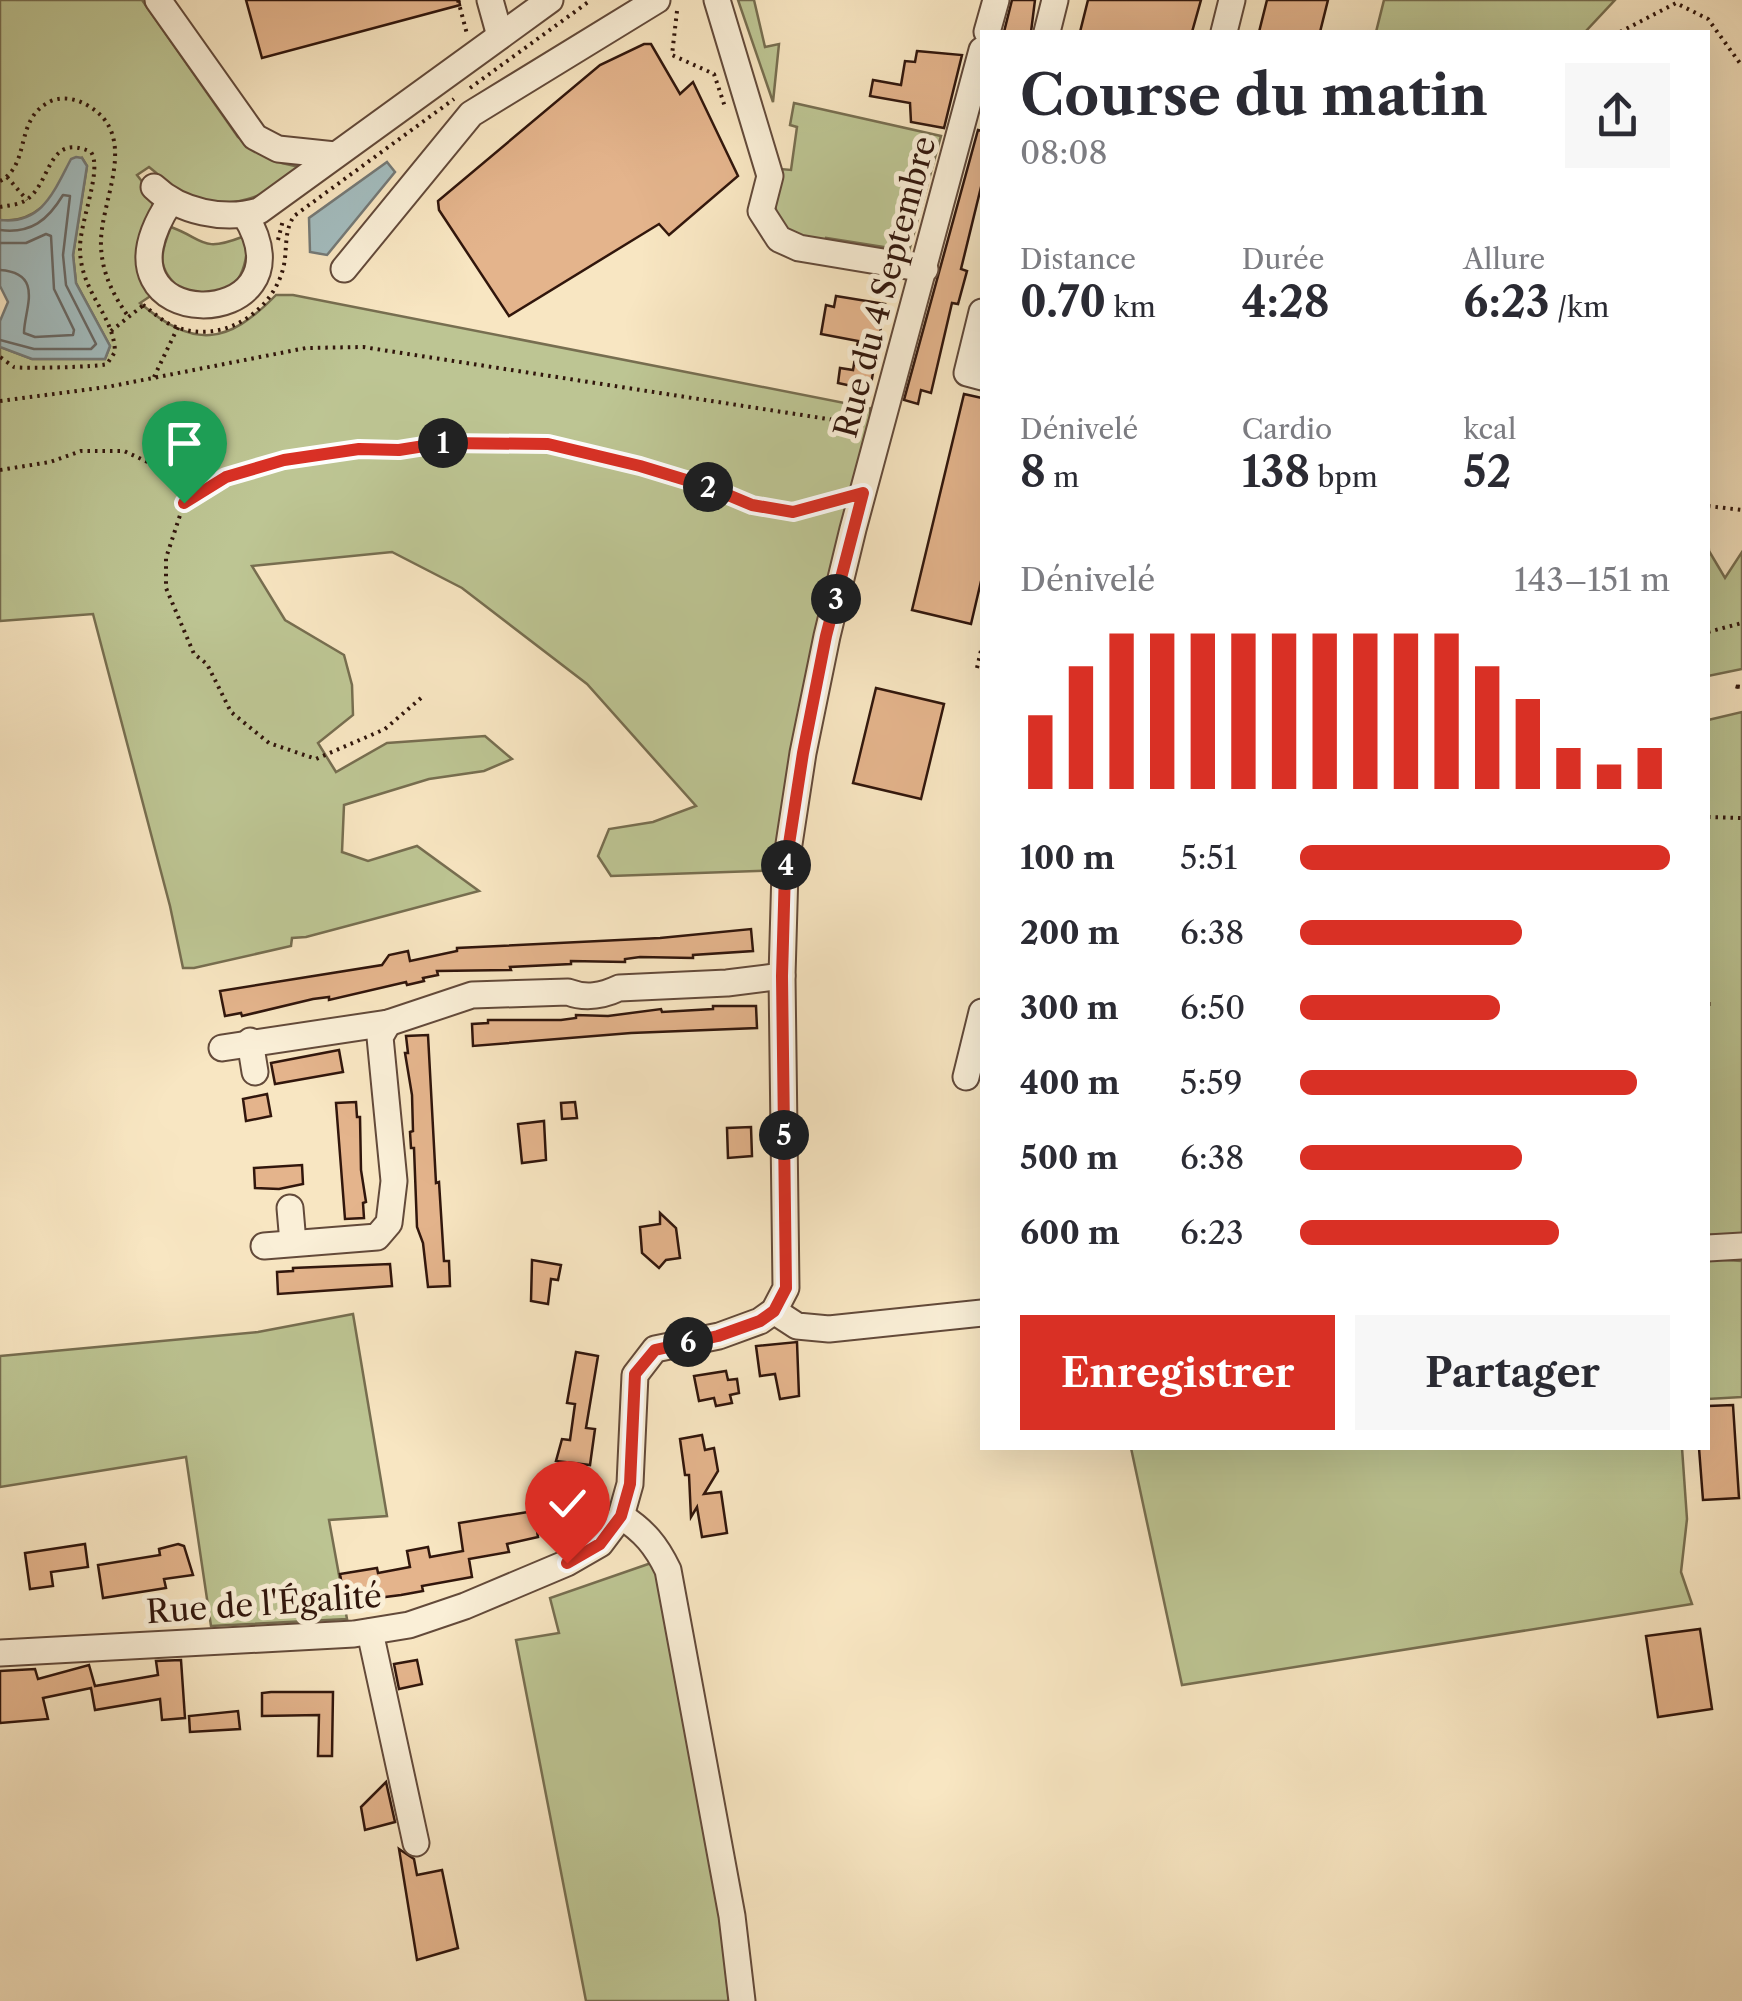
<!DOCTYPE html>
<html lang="fr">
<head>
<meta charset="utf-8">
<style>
  body { margin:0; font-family:"Libre Caslon Text",serif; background:#f7f7f7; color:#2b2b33; height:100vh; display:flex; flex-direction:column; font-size:38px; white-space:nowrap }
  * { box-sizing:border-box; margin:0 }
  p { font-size:32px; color:#7c7c81 }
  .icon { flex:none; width:55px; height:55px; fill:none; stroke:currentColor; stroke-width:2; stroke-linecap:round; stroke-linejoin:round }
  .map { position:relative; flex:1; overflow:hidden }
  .drawer { position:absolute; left:980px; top:30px; width:730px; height:1420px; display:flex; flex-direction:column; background:#fff; border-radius:0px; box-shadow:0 10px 40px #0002 }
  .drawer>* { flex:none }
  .pin { position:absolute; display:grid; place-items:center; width:85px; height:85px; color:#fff; margin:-102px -42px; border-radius:50% 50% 50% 0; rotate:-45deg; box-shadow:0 0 10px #0007 }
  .pin .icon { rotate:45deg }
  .km { position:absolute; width:50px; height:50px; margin:-25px; border-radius:50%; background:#222; color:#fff; font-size:28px; line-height:50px; text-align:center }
  .round { display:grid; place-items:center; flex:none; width:105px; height:105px; border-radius:0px; background:#f7f7f7 }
  .summary { display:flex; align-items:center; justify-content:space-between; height:170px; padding:0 40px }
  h1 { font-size:55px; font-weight:700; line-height:75px }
  .metrics { display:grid; grid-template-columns:repeat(3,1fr); gap:15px; height:170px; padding:10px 40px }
  .metrics div { display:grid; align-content:center }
  .metrics b { font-size:42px; font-weight:700 }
  .metrics small { font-size:28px; font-weight:400 }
  .metrics p { font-size:28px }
  .chart { height:280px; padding:20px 40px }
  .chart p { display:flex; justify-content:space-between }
  .chart svg { width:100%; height:180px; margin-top:10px; stroke:#d93025; stroke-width:6 }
  .action { display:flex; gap:20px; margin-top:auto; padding:20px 40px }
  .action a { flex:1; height:115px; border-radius:0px; background:#d93025; color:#fff; font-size:40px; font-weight:700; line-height:115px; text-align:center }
  .action a+a { background:#f7f7f7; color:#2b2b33 }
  ul { padding:0 40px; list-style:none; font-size:32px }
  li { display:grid; grid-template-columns:160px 120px 1fr; align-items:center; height:75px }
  li i { height:25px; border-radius:12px; background:#d93025 }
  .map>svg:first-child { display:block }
  .green { fill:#bdc593; stroke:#776e50; stroke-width:2.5 }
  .water { fill:#a3bcbe; stroke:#757a77; stroke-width:2.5 }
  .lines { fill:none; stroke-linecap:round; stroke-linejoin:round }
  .shore { stroke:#6a6965; stroke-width:2.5 }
  .building { fill:#e4b48c; stroke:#31160c; stroke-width:2.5 }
  .minor-casing { stroke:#634a3a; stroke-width:29 }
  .path { stroke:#31160c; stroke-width:4; stroke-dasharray:2.5 5; stroke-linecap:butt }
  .minor { stroke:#faefd7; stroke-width:25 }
  .route-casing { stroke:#fff; stroke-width:20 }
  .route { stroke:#d93025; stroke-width:12 }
  .labels { text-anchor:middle; stroke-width:10; stroke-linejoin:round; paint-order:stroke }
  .street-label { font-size:32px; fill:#31160c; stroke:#faefd7 }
</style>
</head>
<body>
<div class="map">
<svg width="1742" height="2001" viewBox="0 0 1742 2001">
  <rect width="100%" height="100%" fill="#f8e6c2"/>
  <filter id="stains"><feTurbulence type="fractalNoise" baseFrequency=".002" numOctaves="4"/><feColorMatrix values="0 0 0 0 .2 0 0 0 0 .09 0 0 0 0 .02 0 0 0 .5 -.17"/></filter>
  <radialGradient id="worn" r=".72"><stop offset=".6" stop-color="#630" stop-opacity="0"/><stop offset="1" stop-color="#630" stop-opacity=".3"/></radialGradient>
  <!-- green -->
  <g class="green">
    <path d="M 0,0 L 142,0 L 238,137 L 282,163 L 308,169 C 269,192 233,215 187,197 C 174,191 161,176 149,167 L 137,175 L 154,197 C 150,232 124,263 152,295 L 140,303 C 194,349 227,345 276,295 L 293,295 L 870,408 L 871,446 L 785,870 L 611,876 L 598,856 L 609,829 L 653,822 L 696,806 L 587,684 L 462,588 L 392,552 L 252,566 L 285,620 L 344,655 L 352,685 L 353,715 L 318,743 L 336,772 L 387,743 L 485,736 L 512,759 L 484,771 L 429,779 L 344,805 L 342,852 L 368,861 L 417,846 L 479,891 L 306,937 L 292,938 L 291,946 L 194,968 L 183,968 L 170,906 L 93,614 L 0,621 L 0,347 L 32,359 L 105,359 L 110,346 L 76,283 L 73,255 L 87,166 L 82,158 C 60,186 41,225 0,220 Z"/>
    <path d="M 738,0 L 754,0 L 765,47 L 779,44 L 773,102 Z"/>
    <path d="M 1384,0 L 1615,0 L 1585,32 L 1376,32 Z"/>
    <path d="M 794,103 L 941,136 L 909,251 L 826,238 L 823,245 C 770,235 771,217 781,169 L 791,170 L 797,127 L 790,125 Z"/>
    <path d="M 171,227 C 204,239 201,253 242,237 L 247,243 C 247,264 240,291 214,294 C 205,295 190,290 181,289 C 156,269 160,253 171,227 Z"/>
    <path d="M 1708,536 L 1709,551 L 1725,578 L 1742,552 L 1742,669 L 1708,676 Z"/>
    <path d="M 1742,712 L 1742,1234 L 1708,1235 L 1708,720 Z"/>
    <path d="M 1708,1259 L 1742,1261 L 1742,1397 L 1708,1399 Z"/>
    <path d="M 353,1314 L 387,1516 L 329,1520 L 347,1619 L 211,1626 L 186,1457 L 0,1487 L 0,1356 L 258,1332 Z"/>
    <path d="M 1131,1448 L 1682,1448 L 1687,1519 L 1681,1572 L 1692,1604 L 1182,1685 Z"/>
    <path d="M 657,1561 L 713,1851 L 729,2001 L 586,2001 L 516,1640 L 559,1633 L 550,1598 Z"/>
  </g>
  <!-- water -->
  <g class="water">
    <path d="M 76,157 L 82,158 L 87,166 L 73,255 L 76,283 L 110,346 L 105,359 L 32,359 L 0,347 L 0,321 L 8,302 L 0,286 L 0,220 C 42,225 54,191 71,159 Z"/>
    <path d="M 387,162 L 395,172 L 327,255 L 310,252 L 309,218 Z"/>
  </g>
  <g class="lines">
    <!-- shore -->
    <g class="shore">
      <path d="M 0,230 C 31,234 48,220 63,195 L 70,196 L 63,255 L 66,285 L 96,344 L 91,349 L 34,349 L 0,340"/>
      <path d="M 0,243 L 26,243 L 46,234 L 51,236 L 54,289 L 74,330 L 73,335 L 35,337 L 24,333 C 24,310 45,273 0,270"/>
    </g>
  </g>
  <!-- building -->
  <g class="building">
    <path d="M 246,0 L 459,0 L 460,5 L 262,58 Z"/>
    <path d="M 1012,0 L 1035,0 L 1031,32 L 1004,32 Z"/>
    <path d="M 1088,0 L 1201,0 L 1192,32 L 1080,32 Z"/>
    <path d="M 1267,0 L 1328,0 L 1320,32 L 1259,32 Z"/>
    <path d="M 644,44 L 651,44 L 680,94 L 693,82 L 738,176 L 669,235 L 659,224 L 509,316 L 439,210 L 438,201 L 600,65 Z"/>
    <path d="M 917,51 L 962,55 L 944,128 L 911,122 L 910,103 L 870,96 L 873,80 L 901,85 L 905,61 L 915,62 Z"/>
    <path d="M 978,130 L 982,131 L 982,183 L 961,269 L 967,271 L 958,304 L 952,303 L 931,393 L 921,390 L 918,404 L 904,400 Z"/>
    <path d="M 836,296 L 885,304 L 870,390 L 838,383 L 840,368 L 853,370 L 858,341 L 821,334 L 826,305 L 834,307 Z"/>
    <path d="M 964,394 L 982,398 L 982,577 L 971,624 L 912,610 Z"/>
    <path d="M 876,688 L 944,704 L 921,799 L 853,783 Z"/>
    <path d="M 751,929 L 753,951 L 693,955 L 693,958 L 640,957 L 625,959 L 625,962 L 571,961 L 571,964 L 510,967 L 511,970 L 437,971 L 438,975 L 423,978 L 424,981 L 407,985 L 406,982 L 329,1000 L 329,997 L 313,999 L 242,1016 L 241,1013 L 225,1016 L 220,991 L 382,965 L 389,955 L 408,951 L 410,961 L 457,951 L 457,948 L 660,938 Z"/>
    <path d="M 713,1006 L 756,1006 L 757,1028 L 631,1033 L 473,1046 L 472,1024 L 488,1023 L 488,1020 L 561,1020 L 576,1018 L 576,1015 L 608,1016 L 661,1009 L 662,1012 L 713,1009 Z"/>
    <path d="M 428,1035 L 436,1183 L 439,1182 L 444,1261 L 449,1261 L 450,1286 L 428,1287 L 423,1243 L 417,1227 L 414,1148 L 411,1148 L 410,1132 L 413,1131 L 412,1095 L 405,1053 L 408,1053 L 406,1036 Z"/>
    <path d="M 339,1050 L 343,1072 L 275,1084 L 271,1063 Z"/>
    <path d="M 267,1094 L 271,1116 L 246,1121 L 243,1099 Z"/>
    <path d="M 356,1102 L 357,1117 L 360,1117 L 361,1170 L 366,1202 L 363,1203 L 364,1218 L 345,1219 L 336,1103 Z"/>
    <path d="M 575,1102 L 577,1118 L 562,1119 L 561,1103 Z"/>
    <path d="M 544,1121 L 546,1160 L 522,1163 L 518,1124 Z"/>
    <path d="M 751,1127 L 752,1156 L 728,1158 L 727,1128 Z"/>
    <path d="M 302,1165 L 303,1184 L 279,1189 L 255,1188 L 254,1168 Z"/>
    <path d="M 660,1213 L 676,1228 L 680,1258 L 666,1260 L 659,1268 L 642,1253 L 640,1227 L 660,1224 Z"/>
    <path d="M 532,1260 L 561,1265 L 558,1280 L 551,1279 L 548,1304 L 531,1301 Z"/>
    <path d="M 390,1264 L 392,1286 L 278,1294 L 277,1272 L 293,1271 L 293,1268 Z"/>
    <path d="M 797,1342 L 799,1396 L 780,1399 L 775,1374 L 760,1376 L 756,1346 Z"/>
    <path d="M 576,1352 L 598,1356 L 586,1428 L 595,1429 L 590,1465 L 556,1461 L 562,1439 L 570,1440 L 575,1404 L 567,1403 Z"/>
    <path d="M 726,1371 L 728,1380 L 737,1379 L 739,1393 L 730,1395 L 732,1403 L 716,1406 L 714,1398 L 699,1401 L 694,1376 Z"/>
    <path d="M 1733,1405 L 1739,1498 L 1703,1500 L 1699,1448 L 1708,1448 L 1708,1406 Z"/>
    <path d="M 702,1435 L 705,1450 L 714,1448 L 718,1471 L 704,1494 L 721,1492 L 727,1533 L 702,1537 L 697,1507 L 691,1517 L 689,1475 L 685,1475 L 680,1439 Z"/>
    <path d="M 568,1480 L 583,1490 L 578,1497 L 582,1500 L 562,1527 L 533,1507 L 550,1504 Z"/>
    <path d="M 534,1511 L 538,1537 L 507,1544 L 509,1552 L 469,1559 L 472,1577 L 422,1586 L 423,1591 L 401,1595 L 369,1599 L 368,1593 L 344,1597 L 340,1574 L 377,1568 L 378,1573 L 410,1567 L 407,1551 L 428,1547 L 430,1557 L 463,1551 L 459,1523 Z"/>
    <path d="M 85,1544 L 88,1567 L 51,1572 L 53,1586 L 30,1589 L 25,1553 Z"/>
    <path d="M 178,1544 L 184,1546 L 193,1575 L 164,1579 L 166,1588 L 103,1598 L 98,1565 L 160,1555 L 159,1549 Z"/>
    <path d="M 1700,1629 L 1712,1709 L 1658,1717 L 1646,1636 Z"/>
    <path d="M 181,1660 L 185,1718 L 162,1720 L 160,1699 L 95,1710 L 91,1688 L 43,1698 L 48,1719 L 0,1723 L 0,1671 L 35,1669 L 38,1679 L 89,1665 L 95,1686 L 158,1675 L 156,1661 Z"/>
    <path d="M 417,1660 L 422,1684 L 399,1689 L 394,1664 Z"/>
    <path d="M 271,1692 L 333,1692 L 332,1756 L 318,1756 L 319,1715 L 262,1716 L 262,1693 Z"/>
    <path d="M 238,1711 L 240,1729 L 190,1732 L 189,1716 Z"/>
    <path d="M 386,1782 L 395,1822 L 365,1830 L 361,1807 Z"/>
    <path d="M 399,1849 L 414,1859 L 417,1875 L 442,1870 L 458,1948 L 417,1960 Z"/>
  </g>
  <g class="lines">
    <defs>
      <g id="minor">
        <path d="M 158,0 L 255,137 L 278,149 L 335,155"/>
        <path d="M 490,0 L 500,36"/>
        <path d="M 717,0 L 770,176 L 761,211 L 779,239 L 799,248 L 925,269"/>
        <path d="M 987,32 L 996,0"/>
        <path d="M 1047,32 L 1055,0"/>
        <path d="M 1224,32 L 1232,0"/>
        <path d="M 154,187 C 180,212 224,221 259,211 L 550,0"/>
        <path d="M 170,202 C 79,339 319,335 245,215"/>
        <path d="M 344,269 L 471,114 L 657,0"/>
        <path d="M 982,312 L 967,373 L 982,377"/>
        <path d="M 250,1041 L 255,1072"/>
        <path d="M 222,1048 L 388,1023 L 472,995 L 568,992 C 586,999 602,996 619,988 L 727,983 L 782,976"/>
        <path d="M 966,1077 L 982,1012"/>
        <path d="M 290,1208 L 293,1243"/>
        <path d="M 264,1246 L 377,1237 L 389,1223 L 394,1181 L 380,1037 L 388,1023"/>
        <path d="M 1708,1248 L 1742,1246"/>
        <path d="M 774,1311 L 797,1326 L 829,1329 L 982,1313"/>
        <path d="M 621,1516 C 644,1531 656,1545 668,1570 L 732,1916 L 742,2001"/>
        <path d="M 370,1632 L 416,1843"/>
        <path d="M 0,1653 L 354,1634 L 409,1625 L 465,1606 L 567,1563 L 600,1544 L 621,1516 L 630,1484 L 635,1375 L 655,1349 L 719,1336 L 760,1321 L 774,1311 L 786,1288 L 782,976 L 785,870 L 803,753 L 827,636 L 853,529 L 982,50"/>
      </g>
    </defs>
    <!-- minor casing -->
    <use href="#minor" class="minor-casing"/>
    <!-- path -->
    <g class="path">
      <path d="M 458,0 L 467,34"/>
      <path d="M 677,11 L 672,55 L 714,74 L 725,107"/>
      <path d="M 1620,32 L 1676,3 L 1708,19 L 1742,66"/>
      <path d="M 470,88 L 591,0"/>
      <path d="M 7,177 L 27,200"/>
      <path d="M 0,181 C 32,164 13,119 51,101 C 63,96 76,99 87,105 C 142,136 99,201 101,246 C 102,273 113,295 128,316"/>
      <path d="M 0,207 C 10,205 22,205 30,197 C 52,177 49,133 91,152 C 103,170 79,223 80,250 C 81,293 114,315 115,352 L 107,364 C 100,367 19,369 14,367 C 12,366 2,358 0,357"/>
      <path d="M 278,240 L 283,220"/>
      <path d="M 143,305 C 153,312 164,323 176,327 C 221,344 271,314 283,269 C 288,250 283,233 294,216 L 454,99"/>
      <path d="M 111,331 L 146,303"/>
      <path d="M 154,377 L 178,327"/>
      <path d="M 0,401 L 107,387 L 306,348 L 363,347 L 860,424"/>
      <path d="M 0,470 L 50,462 L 81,451 L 124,451 L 167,471 L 184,503"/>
      <path d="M 1708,506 L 1742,510"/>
      <path d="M 1708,632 L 1742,623"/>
      <path d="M 977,668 L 982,646"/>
      <path d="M 1738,687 L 1734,686 L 1742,687"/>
      <path d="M 421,698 L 385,729 L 316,759 L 269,743 L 231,712 L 207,664 L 194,654 L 166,588 L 166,558 L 184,503 L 225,477 L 284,460 L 359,449 L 399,449 L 443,443 L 549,444 L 640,466 L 709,487 L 752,505 L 793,512 L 839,500"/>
      <path d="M 1708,817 L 1742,818"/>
      <path d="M 1708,1004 L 1711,1004"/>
    </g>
    <!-- minor -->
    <use href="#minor" class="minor"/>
  </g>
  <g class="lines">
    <defs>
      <path id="route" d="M 184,503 L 226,477 L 284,460 L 359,449 L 399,450 L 443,443 L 548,444 L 640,466 L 709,487 L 752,505 L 793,512 L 863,493 L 826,636 L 803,753 L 785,870 L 782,976 L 786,1288 L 774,1311 L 760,1321 L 718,1336 L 655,1350 L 635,1374 L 630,1484 L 621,1516 L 600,1544 L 567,1563"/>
    </defs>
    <!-- route casing -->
    <use href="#route" class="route-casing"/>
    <!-- route -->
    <use href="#route" class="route"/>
  </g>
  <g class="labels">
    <!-- street labels -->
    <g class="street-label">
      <text transform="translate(885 287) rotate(-75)" y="11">Rue du 4 Septembre</text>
      <text transform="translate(264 1604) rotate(-4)" y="11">Rue de l'Égalité</text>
    </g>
  </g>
  <rect width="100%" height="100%" filter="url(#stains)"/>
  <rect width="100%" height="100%" fill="url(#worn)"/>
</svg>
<div class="pin" style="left:184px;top:503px;background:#1e9e55"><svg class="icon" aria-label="arrive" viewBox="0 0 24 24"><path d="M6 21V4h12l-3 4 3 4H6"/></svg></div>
<div class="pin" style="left:567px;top:1563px;background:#d93025"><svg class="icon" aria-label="check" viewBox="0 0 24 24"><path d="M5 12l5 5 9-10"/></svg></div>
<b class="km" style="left:443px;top:443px">1</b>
<b class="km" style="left:708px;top:487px">2</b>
<b class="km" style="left:836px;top:599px">3</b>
<b class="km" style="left:786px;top:865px">4</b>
<b class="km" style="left:784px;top:1135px">5</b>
<b class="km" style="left:688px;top:1342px">6</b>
<section class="drawer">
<div class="summary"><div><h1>Course du matin</h1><p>08:08</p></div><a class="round"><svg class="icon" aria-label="share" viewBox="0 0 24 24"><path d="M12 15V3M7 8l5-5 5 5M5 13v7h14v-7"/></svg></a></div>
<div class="metrics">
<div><p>Distance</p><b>0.70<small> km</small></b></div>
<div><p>Durée</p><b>4:28</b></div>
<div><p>Allure</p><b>6:23<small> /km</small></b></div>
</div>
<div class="metrics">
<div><p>Dénivelé</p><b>8<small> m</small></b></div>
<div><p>Cardio</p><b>138<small> bpm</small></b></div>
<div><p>kcal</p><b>52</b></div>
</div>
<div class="chart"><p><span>Dénivelé</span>143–151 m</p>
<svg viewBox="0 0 160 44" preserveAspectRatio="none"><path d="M5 44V26M15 44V14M25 44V6M35 44V6M45 44V6M55 44V6M65 44V6M75 44V6M85 44V6M95 44V6M105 44V6M115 44V14M125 44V22M135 44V34M145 44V38M155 44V34"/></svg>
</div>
<ul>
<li><b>100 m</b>5:51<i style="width:100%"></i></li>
<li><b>200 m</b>6:38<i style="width:60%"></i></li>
<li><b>300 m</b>6:50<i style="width:54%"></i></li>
<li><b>400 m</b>5:59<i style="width:91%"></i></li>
<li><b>500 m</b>6:38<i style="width:60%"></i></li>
<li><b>600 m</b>6:23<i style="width:70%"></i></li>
</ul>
<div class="action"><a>Enregistrer</a><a>Partager</a></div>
</section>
</div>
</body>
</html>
